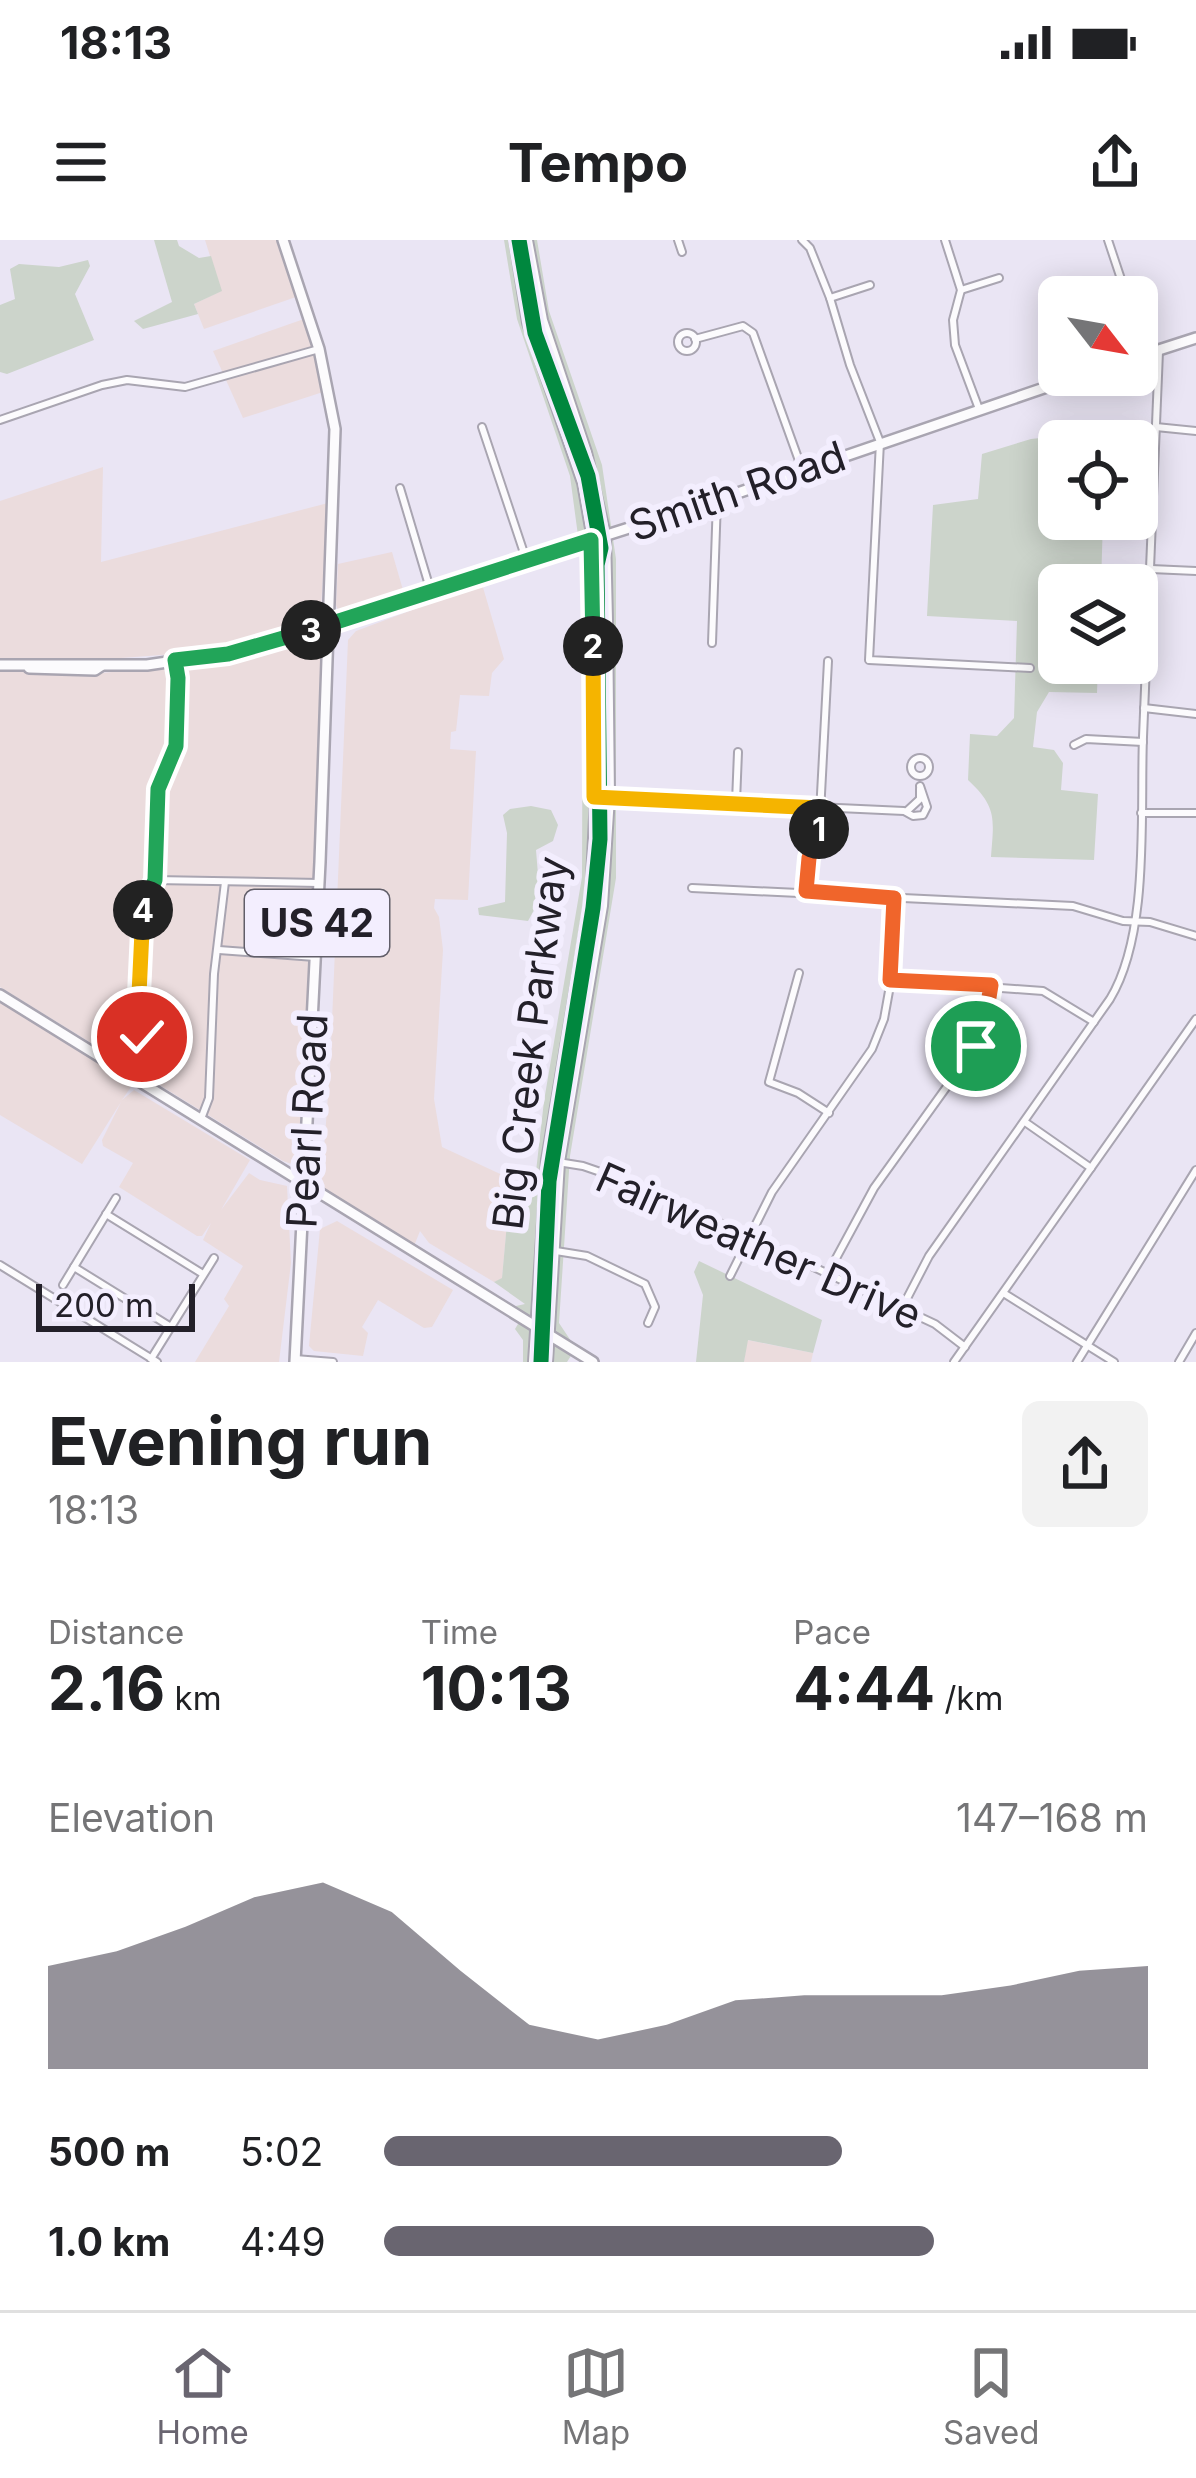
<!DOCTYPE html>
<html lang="en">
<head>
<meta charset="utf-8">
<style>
  body { margin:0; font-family:Inter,sans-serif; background:#f2f2f2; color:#202124; height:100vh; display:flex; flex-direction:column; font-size:45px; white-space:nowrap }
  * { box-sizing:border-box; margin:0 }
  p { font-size:39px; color:#757577 }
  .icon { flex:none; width:66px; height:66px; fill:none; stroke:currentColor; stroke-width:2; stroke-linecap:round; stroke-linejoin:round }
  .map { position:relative; height:1122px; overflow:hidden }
  .drawer { display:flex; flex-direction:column; background:#fff; flex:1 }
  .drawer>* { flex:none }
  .needle { width:78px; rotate:121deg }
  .tools { position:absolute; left:1038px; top:36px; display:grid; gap:24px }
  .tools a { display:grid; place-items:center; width:120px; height:120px; border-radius:18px; background:#fff; box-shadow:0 6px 30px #0003; font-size:60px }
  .scale { position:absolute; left:36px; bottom:30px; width:159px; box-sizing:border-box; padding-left:12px; border:6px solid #232029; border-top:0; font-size:33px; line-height:42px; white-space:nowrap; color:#232029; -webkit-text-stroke:9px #f3eefe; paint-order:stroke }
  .pin { position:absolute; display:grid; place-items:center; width:102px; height:102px; color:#fff; margin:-51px; border:6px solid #fff; border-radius:50%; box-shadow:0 3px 12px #0007 }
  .km { position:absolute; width:60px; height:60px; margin:-30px; border-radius:50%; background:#222; color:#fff; font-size:33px; line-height:60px; text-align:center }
  .round { display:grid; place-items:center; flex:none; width:126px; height:126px; border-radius:18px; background:#f2f2f2 }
  .summary { display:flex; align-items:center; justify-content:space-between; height:204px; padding:0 48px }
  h1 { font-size:66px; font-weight:700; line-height:90px }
  .figures { display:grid; grid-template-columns:repeat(3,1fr); gap:18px; height:204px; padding:12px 48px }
  .figures div { display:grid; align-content:center }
  .figures b { font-size:60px; font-weight:700 }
  .figures small { font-size:33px; font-weight:400 }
  .figures p { font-size:33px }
  .chart { height:336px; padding:24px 48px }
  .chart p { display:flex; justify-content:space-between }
  .chart svg { width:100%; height:216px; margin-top:12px; fill:#696570; opacity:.7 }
  ul { padding:0 48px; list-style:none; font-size:39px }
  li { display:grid; grid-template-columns:192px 144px 1fr; align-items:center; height:90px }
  li i { height:30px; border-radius:15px; background:#696570 }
  .status { display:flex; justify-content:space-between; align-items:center; height:84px; padding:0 60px; background:#fff; direction:ltr }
  .status svg { height:33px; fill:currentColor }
  header { display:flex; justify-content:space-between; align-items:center; height:156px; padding:0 48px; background:#fff; font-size:54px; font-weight:700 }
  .menu { display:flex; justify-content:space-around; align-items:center; height:168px; border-top:3px solid #e0e0e0; background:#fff; font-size:33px; color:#757577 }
  .menu a { display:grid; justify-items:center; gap:6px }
  .menu .active { color:#696570 }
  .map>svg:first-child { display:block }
  .commercial { fill:#ebdcdd }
  .green { fill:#ccd4cb }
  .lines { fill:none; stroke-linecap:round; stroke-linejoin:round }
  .stream { stroke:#c1d5f5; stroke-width:3 }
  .minor-casing { stroke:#a9a5b1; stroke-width:10 }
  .major-casing { stroke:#a9a5b1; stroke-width:14 }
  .minor { stroke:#fcfbfd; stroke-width:6 }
  .major { stroke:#fcfbfd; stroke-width:9 }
  .cycleway-casing { stroke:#f3eefe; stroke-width:22 }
  .cycleway { stroke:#00873e; stroke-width:15 }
  .split-1-casing { stroke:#fff; stroke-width:24 }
  .split-2-casing { stroke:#fff; stroke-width:24 }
  .split-3-casing { stroke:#fff; stroke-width:24 }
  .split-4-casing { stroke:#fff; stroke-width:24 }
  .split-5-casing { stroke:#fff; stroke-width:24 }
  .split-1 { stroke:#f0652b; stroke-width:15 }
  .split-2 { stroke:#f5b400; stroke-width:15 }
  .split-3 { stroke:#22a559; stroke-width:15 }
  .split-4 { stroke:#22a559; stroke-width:15 }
  .split-5 { stroke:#f5b400; stroke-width:15 }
  .labels { text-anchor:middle; stroke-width:12; stroke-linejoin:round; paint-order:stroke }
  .shield { fill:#f3eefe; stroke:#615e69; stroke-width:3 }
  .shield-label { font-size:39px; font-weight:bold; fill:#232029 }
  .street-label { font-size:42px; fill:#232029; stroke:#f3eefe }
</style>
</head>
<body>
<div class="status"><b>18:13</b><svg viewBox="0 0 49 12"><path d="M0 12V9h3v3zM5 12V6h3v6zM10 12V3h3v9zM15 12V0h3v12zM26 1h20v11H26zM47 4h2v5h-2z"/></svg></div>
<header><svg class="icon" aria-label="menu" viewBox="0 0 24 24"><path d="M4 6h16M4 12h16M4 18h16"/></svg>Tempo<svg class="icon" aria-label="share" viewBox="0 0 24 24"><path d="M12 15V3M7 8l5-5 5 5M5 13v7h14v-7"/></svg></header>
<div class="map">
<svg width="1196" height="1122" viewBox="0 0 1196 1122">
  <rect width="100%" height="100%" fill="#eae5f4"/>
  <!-- commercial -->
  <g class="commercial">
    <path d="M 205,0 L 277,0 L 296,57 L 204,89 L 194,64 L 221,51 Z"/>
    <path d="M 304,79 L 326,151 L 243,178 L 213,111 Z"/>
    <path d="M 103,227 L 101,322 L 328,263 L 320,381 L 189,413 L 80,421 L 0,419 L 0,261 Z"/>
    <path d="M 392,312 L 405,357 L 340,375 L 336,365 L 338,324 Z"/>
    <path d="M 482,344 L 504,419 L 492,433 L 489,456 L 460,455 L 456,491 L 451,492 L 450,509 L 476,511 L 468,660 L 435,659 L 434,668 L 439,677 L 443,710 L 434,859 L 442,907 L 511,939 L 502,1039 L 494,1042 L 429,1003 L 420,991 L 414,1006 L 321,949 L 330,829 L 348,400 L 356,391 Z"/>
    <path d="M 317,399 L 322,405 L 313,638 L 301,915 L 294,925 L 283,921 L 0,747 L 0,431 L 99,433 L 181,427 Z"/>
    <path d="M 0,762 L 133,844 L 122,860 L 134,850 L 250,920 L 221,970 L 249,933 L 260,940 L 287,946 L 291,1023 L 279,1122 L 195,1122 L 229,1066 L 224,1059 L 243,1026 L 203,1000 L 211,983 L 202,996 L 197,996 L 119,947 L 133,923 L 103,906 L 102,900 L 121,862 L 82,924 L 0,875 Z"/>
    <path d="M 337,981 L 453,1050 L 432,1087 L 424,1088 L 378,1060 L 362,1087 L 368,1093 L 363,1116 L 314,1111 L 309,1106 L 320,989 Z"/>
    <path d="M 747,1100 L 813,1113 L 811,1122 L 744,1122 Z"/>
  </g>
  <!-- green -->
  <g class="green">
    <path d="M 154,0 L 177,0 L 179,6 L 199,18 L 211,16 L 222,51 L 194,64 L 198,74 L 143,89 L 134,81 L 172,62 Z"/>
    <path d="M 504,0 L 537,0 L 549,71 L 602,225 L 616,319 L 616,638 L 570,916 L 559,1083 L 571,1101 L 567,1107 L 574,1111 L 567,1122 L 523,1122 L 523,1100 L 515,1089 L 521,1079 L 512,1073 L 516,1066 L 525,1064 L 494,1042 L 502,1038 L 511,939 L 534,949 L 544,861 L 582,637 L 583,333 L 570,236 L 517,79 Z"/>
    <path d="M 88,20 L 90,26 L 75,54 L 94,100 L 7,134 L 0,132 L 0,65 L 15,59 L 10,29 L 19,24 L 59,27 Z"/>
    <path d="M 1076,194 L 1087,201 L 1059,201 L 1059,279 L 1103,279 L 1101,345 L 1059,345 L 1059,423 L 1098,423 L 1097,453 L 1049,452 L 1037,472 L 1033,507 L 1054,510 L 1063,523 L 1061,550 L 1098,554 L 1094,620 L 991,617 C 994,578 997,567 968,540 L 970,494 L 997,496 L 1014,478 L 1017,381 L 927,376 L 933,265 L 978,259 L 982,214 L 1031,199 Z"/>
    <path d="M 531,566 L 551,570 L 558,585 L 553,601 L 536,610 L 540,659 L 528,681 L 479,675 L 478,668 L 505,662 L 507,593 L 503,575 L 510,569 Z"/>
    <path d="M 699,1021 L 822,1080 L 813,1113 L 748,1100 L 744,1122 L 696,1122 L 703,1055 L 694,1032 Z"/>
  </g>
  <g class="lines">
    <!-- stream -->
    <g class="stream">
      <path d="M 522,0 L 536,79 L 585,221"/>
      <path d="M 601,314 L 603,553"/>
      <path d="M 556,916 L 596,678 L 604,561"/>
      <path d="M 548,1012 L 555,927"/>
    </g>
    <defs>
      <g id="minor">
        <path d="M 513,0 L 526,83 L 581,243 L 591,300 L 593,383 L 594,557 L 589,659 L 545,920 L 532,1122"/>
        <path d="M 529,0 L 544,80 L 588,212 L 607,295 L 609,380 L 611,557 L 604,666 L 561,922 L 549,1122"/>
        <path d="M 678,0 L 682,12"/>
        <path d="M 802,0 L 810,8 L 830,58 L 850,125 L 880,202 L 869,420 L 1030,428"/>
        <path d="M 945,0 L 961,50 L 953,80 L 955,105 L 979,169"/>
        <path d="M 1108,0 L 1127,57"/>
        <path d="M 961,50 L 999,38"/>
        <path d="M 830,58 L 870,45"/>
        <path d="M 1137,88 L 1145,114"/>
        <circle cx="687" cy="102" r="9"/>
        <path d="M 695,99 L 743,86 L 753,93 L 802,229"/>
        <path d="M 0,180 L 102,145 L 127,140 L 185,147 L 319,109"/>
        <path d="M 482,187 L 527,322"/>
        <path d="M 1156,187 L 1196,191"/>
        <path d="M 400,248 L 431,352"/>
        <path d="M 1151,329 L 1196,331"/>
        <path d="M 712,403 L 717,260"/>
        <path d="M 1144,468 L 1196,474"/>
        <path d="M 1074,505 L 1086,499 L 1143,502"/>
        <circle cx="920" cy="527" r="9"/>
        <path d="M 594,557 L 904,571 L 913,576 L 923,575 L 927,567 L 920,546"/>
        <path d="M 736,562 L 738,512"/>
        <path d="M 907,571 L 920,559 L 920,549"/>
        <path d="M 1141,573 L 1196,573"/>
        <path d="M 155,640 L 319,643"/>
        <path d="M 692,648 L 1073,666 L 1123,681 L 1150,682 L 1196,696"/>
        <path d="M 806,651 L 809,618 L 819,592 L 828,421"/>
        <path d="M 219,710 L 315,717"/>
        <path d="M 799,733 L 769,842 L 798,853 L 829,873"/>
        <path d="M 891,740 L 1043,751 L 1094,782"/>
        <path d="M 133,837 L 142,812 L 139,770 L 143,671 L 154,648 L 157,553 L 160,536 L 176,507 L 178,438 L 174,420"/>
        <path d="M 201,879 L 209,858 L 214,734 L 225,642"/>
        <path d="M 1025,882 L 1091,928"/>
        <path d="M 545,920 L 583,926 L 641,946 L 935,1084 L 965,1107"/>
        <path d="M 106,974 L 203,1034"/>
        <path d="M 556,1011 L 587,1016 L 645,1044 L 655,1067 L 648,1083"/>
        <path d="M 0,1025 L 157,1122"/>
        <path d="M 74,1027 L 171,1087"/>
        <path d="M 827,1035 L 874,948 L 976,806 L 985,782 L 991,745"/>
        <path d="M 730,1036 L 772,952 L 872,809 L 884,779 L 891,740 L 894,659"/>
        <path d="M 63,1045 L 116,958"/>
        <path d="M 1005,1054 L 1114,1122"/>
        <path d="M 902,1068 L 929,1016 L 1110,759 C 1150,693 1140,574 1143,497 C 1148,369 1154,240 1159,111"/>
        <path d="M 151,1119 L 214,1018"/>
        <path d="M 295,1119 L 333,1122"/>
        <path d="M 954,1122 L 1196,779"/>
        <path d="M 1077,1122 L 1196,930"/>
        <path d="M 1179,1122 L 1196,1093"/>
      </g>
      <g id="major">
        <path d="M 283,0 L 319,109 L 335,189 L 320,622 L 295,1122"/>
        <path d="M 1137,117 L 1196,98"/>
        <path d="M 0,425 L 147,425 L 242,411 L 717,260 L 1082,135"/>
        <path d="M 29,428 L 95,430 L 101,426"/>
        <path d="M 0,755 L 593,1122"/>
      </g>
    </defs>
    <!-- minor casing -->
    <use href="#minor" class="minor-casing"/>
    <!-- major casing -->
    <use href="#major" class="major-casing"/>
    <!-- minor -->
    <use href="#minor" class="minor"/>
    <!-- major -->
    <use href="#major" class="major"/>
    <defs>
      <path id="cycleway" d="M 519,0 L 535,93 L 588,236 L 601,308 L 597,325 L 600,599 L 593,668 L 549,941 L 541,1122"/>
    </defs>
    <!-- cycleway casing -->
    <use href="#cycleway" class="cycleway-casing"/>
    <!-- cycleway -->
    <use href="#cycleway" class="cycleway"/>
  </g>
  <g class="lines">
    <defs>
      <path id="split-1" d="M 819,589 L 809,618 L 806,651 L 894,658 L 890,740 L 991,745 L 985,782 L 976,806"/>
      <path id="split-2" d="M 593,406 L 594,557 L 820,568 L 819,589"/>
      <path id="split-3" d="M 311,390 L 591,300 L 593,406"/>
      <path id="split-4" d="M 143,670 L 155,640 L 158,549 L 176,506 L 178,438 L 175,420 L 228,414 L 311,390"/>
      <path id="split-5" d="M 142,797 L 139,754 L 143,670"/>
    </defs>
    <!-- split-1 casing -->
    <use href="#split-1" class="split-1-casing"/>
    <!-- split-2 casing -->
    <use href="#split-2" class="split-2-casing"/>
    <!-- split-3 casing -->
    <use href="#split-3" class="split-3-casing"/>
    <!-- split-4 casing -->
    <use href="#split-4" class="split-4-casing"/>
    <!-- split-5 casing -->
    <use href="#split-5" class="split-5-casing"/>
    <!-- split-1 -->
    <use href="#split-1" class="split-1"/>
    <!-- split-2 -->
    <use href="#split-2" class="split-2"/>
    <!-- split-3 -->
    <use href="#split-3" class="split-3"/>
    <!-- split-4 -->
    <use href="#split-4" class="split-4"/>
    <!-- split-5 -->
    <use href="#split-5" class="split-5"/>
  </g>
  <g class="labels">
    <!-- shield labels -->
    <rect class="shield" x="245" y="650" width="144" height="66" rx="9"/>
    <g class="shield-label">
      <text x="317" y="697">US 42</text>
    </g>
    <!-- street labels -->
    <g class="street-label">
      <text transform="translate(737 251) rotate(-19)" y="15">Smith Road</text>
      <text transform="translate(530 803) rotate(-83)" y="15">Big Creek Parkway</text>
      <text transform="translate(307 881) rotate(-87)" y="15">Pearl Road</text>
      <text transform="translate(759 1006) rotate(24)" y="15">Fairweather Drive</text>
    </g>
  </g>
</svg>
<div class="tools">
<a><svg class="needle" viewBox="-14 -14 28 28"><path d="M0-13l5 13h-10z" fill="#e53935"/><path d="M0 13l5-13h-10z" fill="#757577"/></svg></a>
<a><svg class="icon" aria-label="locate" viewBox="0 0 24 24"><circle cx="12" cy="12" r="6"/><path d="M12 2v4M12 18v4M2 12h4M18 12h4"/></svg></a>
<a><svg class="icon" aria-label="layers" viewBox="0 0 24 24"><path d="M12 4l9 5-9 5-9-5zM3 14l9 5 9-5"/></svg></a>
</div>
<div class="scale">200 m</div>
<div class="pin" style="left:976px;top:806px;background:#1e9e55"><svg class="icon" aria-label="arrive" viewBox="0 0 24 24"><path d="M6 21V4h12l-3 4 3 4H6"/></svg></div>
<div class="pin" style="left:142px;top:797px;background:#d93025"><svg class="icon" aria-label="check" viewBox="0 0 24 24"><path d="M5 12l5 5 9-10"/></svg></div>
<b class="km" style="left:819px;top:589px">1</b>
<b class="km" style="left:593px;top:406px">2</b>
<b class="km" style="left:311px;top:390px">3</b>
<b class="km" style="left:143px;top:670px">4</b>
</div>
<section class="drawer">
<div class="summary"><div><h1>Evening run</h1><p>18:13</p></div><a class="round"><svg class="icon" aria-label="share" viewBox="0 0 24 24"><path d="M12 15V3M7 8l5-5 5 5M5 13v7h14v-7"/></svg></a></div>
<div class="figures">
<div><p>Distance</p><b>2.16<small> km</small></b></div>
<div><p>Time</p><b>10:13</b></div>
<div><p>Pace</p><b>4:44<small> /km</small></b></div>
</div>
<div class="chart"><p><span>Elevation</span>147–168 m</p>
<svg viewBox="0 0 160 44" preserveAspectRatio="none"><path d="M0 44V23L10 20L20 15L30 9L40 6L50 12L60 24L70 35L80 38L90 35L100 30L110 29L120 29L130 29L140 27L150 24L160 23V44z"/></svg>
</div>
<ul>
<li><b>500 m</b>5:02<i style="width:60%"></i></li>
<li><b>1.0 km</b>4:49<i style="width:72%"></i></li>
</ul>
</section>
<nav class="menu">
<a class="active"><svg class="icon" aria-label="home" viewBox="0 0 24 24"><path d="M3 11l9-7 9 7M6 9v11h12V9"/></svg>Home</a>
<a><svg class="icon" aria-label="map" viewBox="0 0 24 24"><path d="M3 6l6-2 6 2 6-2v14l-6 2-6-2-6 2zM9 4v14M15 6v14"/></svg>Map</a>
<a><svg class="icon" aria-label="saved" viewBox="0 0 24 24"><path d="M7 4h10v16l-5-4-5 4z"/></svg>Saved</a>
</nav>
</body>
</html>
